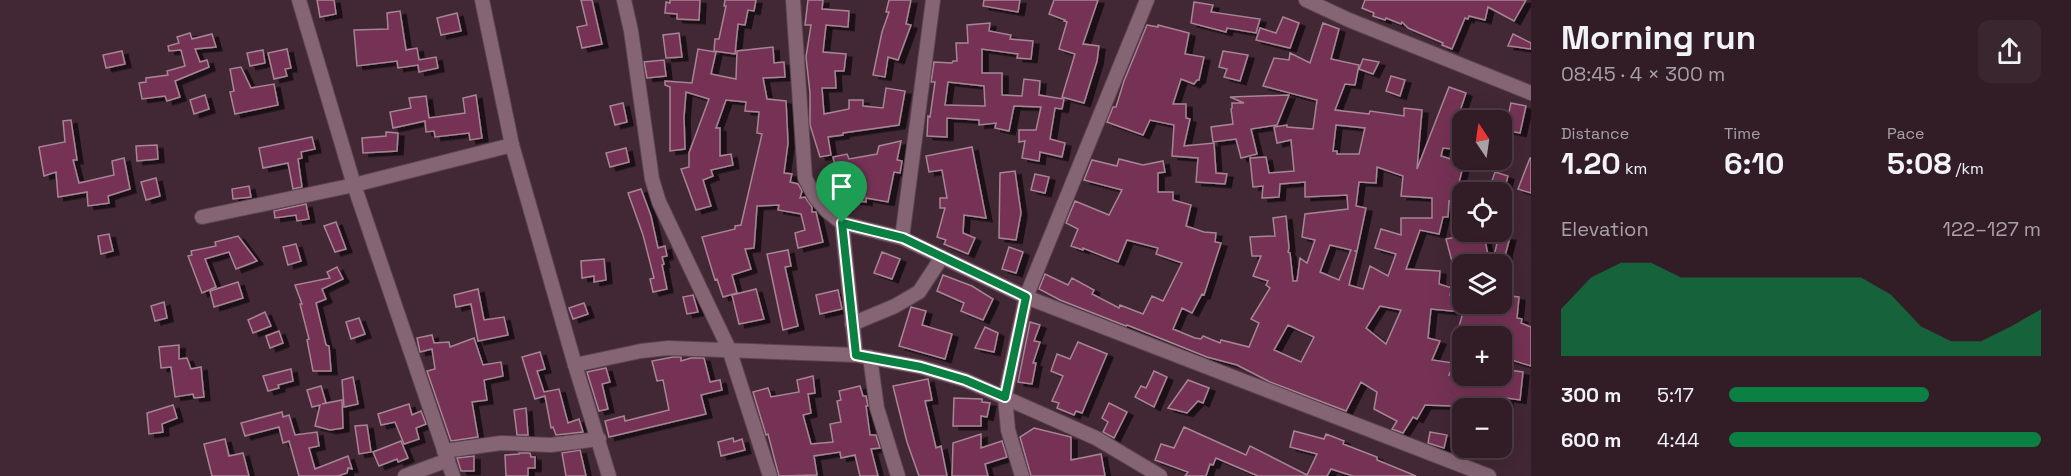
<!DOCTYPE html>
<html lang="en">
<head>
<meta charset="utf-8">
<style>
  body { margin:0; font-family:"Space Grotesk",sans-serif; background:#3a262f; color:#f1f3f6; height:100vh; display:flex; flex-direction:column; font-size:22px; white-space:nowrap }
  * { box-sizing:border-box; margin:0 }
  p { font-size:20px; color:#a8a2a7 }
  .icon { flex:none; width:33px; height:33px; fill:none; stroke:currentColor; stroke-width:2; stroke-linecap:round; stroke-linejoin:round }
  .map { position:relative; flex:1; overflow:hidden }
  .drawer { display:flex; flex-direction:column; background:#321d27; width:540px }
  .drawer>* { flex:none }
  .needle { width:39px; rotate:347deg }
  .buttons { position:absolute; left:1452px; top:110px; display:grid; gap:12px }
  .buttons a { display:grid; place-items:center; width:60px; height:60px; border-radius:12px; background:#321d27; box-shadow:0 6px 24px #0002,0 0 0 2px #4d3b44; font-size:30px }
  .pin { position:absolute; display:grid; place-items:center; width:51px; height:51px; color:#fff; margin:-62px -26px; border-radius:50% 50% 50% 0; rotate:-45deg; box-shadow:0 0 6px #0007 }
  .pin .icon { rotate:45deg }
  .round { display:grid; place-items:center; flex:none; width:63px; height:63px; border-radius:12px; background:#3a262f }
  .head { display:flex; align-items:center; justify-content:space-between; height:102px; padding:0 30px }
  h1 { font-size:33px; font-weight:700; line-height:45px }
  .metrics { display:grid; grid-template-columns:repeat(3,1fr); gap:9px; height:102px; padding:6px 30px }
  .metrics div { display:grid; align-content:center }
  .metrics b { font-size:30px; font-weight:700 }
  .metrics small { font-size:16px; font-weight:400 }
  .metrics p { font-size:16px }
  .chart { height:168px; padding:12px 30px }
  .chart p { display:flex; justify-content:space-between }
  .chart svg { width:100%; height:108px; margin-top:6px; fill:#0b8043; opacity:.7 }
  ul { padding:0 30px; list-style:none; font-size:20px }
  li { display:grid; grid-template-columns:96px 72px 1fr; align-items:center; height:45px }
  li i { height:15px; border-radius:8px; background:#0b8043 }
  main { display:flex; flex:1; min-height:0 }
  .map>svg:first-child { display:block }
  .building { fill:#753155; stroke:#a68594; stroke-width:1.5; fill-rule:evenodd; filter:url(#shadow) }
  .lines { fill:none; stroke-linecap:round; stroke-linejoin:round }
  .minor-casing { stroke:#5b434f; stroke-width:16 }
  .minor { stroke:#856574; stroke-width:14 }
  .route-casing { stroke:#fff; stroke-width:12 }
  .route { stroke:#0b8043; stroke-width:8 }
</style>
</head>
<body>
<main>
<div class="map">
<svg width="1531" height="476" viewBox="0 0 1531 476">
  <defs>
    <filter id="shadow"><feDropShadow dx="6" dy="3.5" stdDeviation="0" flood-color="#0009"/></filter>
  </defs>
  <rect width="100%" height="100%" fill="#422734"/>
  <!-- building -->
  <g class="building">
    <path d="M 317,0 L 334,0 L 336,14 L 320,17 Z"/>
    <path d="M 581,0 L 592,0 L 602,44 L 582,48 L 577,27 L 587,25 Z"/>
    <path d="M 670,0 L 700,0 L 699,20 L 677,19 L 677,14 L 665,13 L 666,2 L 670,3 Z"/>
    <path d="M 725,0 L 756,0 L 754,11 L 748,10 L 745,25 L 738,24 L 735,54 L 714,51 L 715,39 L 719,39 L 726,6 L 724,6 Z"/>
    <path d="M 808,0 L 823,0 L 822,9 L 849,11 L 848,27 L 826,25 L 823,52 L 846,54 L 844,71 L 835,71 L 836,88 L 822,88 L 824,114 L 849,109 L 849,100 L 863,100 L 863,106 L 883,108 L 886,88 L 905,91 L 899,125 L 843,133 L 843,135 L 828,137 L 831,155 L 820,157 L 810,125 L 810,93 L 806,57 L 811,25 L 805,25 Z"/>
    <path d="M 889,0 L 911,0 L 906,24 L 911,25 L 898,60 L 888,57 L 885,77 L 873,75 L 882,32 L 889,12 L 886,12 Z"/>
    <path d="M 984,0 L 1020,0 L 1018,12 L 983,6 Z"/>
    <path d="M 1054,0 L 1098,0 L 1083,44 L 1099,46 L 1097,61 L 1084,103 L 1062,97 L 1075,54 L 1059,49 L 1067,22 L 1064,21 L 1065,20 L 1049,14 Z"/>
    <path d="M 1365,0 L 1526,0 L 1514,21 L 1488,7 L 1485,20 L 1469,16 L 1468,19 L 1465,18 L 1452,49 L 1442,45 L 1443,43 L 1408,28 L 1402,22 L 1401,24 L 1386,18 L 1385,20 L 1373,16 L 1374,13 L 1362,8 Z"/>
    <path d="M 1194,2 L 1213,5 L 1211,12 L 1260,19 L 1256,33 L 1227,28 L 1226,32 L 1191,23 Z"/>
    <path d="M 400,11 L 406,50 L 417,48 L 419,60 L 436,57 L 438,68 L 419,72 L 418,65 L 398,68 L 397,61 L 357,66 L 354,30 L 388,29 L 387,13 Z"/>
    <path d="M 457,13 L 461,31 L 441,35 L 437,18 Z"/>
    <path d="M 1283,17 L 1299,23 L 1290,48 L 1256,40 L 1260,28 L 1276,33 Z"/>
    <path d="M 990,23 L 989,31 L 1011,35 L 1010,39 L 1033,41 L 1031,59 L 1017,58 L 1018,54 L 982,49 L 982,73 L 1002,73 L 1002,95 L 1022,96 L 1024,79 L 1040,81 L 1039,95 L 1064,99 L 1062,109 L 1055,108 L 1050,139 L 1065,143 L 1062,157 L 1040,152 L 1039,161 L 1022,158 L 1025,141 L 1019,142 L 1019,130 L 1036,130 L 1041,107 L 1014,106 L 1009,131 L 995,128 L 996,123 L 979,125 L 979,120 L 947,118 L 947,137 L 927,136 L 928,116 L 930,117 L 935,82 L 931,82 L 934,62 L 952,63 L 953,61 L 957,61 L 956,43 L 968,43 L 967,25 ZM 948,82 L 984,86 L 985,106 L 945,105 Z"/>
    <path d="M 1323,23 L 1339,29 L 1331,59 L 1359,65 L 1355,85 L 1345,84 L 1335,110 L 1369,114 L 1370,111 L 1404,116 L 1404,108 L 1422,110 L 1417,169 L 1449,87 L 1466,93 L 1453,132 L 1462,135 L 1462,150 L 1443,148 L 1441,156 L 1464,163 L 1454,202 L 1449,201 L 1448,217 L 1443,217 L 1439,234 L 1420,230 L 1406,269 L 1440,271 L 1439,284 L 1452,288 L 1450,295 L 1462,297 L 1462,312 L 1431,309 L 1428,338 L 1440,341 L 1432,360 L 1454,363 L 1449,375 L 1502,375 L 1502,369 L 1523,372 L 1520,400 L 1507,398 L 1507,408 L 1425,405 L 1417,419 L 1413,417 L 1403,433 L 1392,429 L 1397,421 L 1374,409 L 1377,392 L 1361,382 L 1346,411 L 1270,382 L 1237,365 L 1207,357 L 1127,325 L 1126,326 L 1060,300 L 1039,289 L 1045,274 L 1068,285 L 1072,278 L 1094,290 L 1092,294 L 1119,308 L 1120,305 L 1143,314 L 1152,296 L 1163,301 L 1182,263 L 1156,254 L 1158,248 L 1127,240 L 1118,262 L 1083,248 L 1083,250 L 1071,246 L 1078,229 L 1066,223 L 1075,201 L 1109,215 L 1122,190 L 1084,180 L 1092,160 L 1117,166 L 1119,159 L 1143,165 L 1163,161 L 1165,172 L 1158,173 L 1158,192 L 1173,192 L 1173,200 L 1191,205 L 1186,226 L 1204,232 L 1216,233 L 1215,242 L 1221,243 L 1204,295 L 1202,294 L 1192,313 L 1182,308 L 1173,329 L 1195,338 L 1201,339 L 1203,336 L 1220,343 L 1221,340 L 1249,347 L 1259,323 L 1251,319 L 1270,288 L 1266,285 L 1268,281 L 1253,276 L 1261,256 L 1252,256 L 1250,237 L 1275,236 L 1273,218 L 1286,216 L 1289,248 L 1288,252 L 1290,253 L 1293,281 L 1297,281 L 1300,258 L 1307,263 L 1315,240 L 1302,237 L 1305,214 L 1348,209 L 1347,195 L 1305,197 L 1305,182 L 1280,184 L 1279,197 L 1262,198 L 1263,186 L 1253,187 L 1250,158 L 1266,157 L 1269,173 L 1294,171 L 1291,140 L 1277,143 L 1274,127 L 1287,125 L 1287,127 L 1313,129 L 1317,100 L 1263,86 L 1274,58 L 1289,60 L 1290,53 L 1310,63 ZM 1336,125 L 1365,128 L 1359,154 L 1337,154 L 1337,151 L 1333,151 ZM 1377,167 L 1403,176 L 1401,196 L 1432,198 L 1432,218 L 1401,218 L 1401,235 L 1381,229 L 1375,248 L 1396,254 L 1388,276 L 1370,266 L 1363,289 L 1349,285 L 1357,251 L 1354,251 L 1357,251 L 1366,208 L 1356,206 L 1359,182 L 1376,183 ZM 1330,245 L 1351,250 L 1339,280 L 1320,272 ZM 1380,306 L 1401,310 L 1386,344 L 1366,328 ZM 1288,325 L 1314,337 L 1301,362 L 1274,350 Z"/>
    <path d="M 1147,25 L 1158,27 L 1158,25 L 1189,33 L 1185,54 L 1204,57 L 1199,80 L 1197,80 L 1194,84 L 1181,79 L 1173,104 L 1186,104 L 1186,118 L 1190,119 L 1184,146 L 1214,143 L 1216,173 L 1227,174 L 1225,184 L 1196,182 L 1198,158 L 1172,156 L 1174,125 L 1150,120 L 1143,135 L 1107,122 L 1113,107 L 1116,107 L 1124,81 Z"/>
    <path d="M 190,33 L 192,39 L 212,34 L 216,47 L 195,49 L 200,62 L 207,60 L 209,67 L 175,81 L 180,97 L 167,101 L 165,96 L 142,99 L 139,83 L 146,82 L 146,78 L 168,75 L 167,71 L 185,66 L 181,50 L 169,51 L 168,46 L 179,43 L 177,37 Z"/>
    <path d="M 679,33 L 682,57 L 666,58 L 663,35 Z"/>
    <path d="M 1513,34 L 1531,43 L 1531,49 L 1508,46 Z"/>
    <path d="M 773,47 L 774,63 L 784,62 L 785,77 L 763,78 L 767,99 L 786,101 L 788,143 L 784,173 L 792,174 L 790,182 L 798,184 L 802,191 L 800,198 L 805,197 L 812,207 L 812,212 L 816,212 L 823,242 L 798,248 L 795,233 L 805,230 L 801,214 L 778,210 L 779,205 L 757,206 L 754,248 L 745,249 L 751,269 L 732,275 L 737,293 L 723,297 L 717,279 L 715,280 L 702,237 L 735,229 L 735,226 L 741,225 L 762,134 L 757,133 L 759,112 L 745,111 L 746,102 L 726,100 L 716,128 L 720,128 L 720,156 L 731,154 L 733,165 L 711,170 L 713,176 L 703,180 L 711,206 L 696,210 L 681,169 L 689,167 L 689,153 L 709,99 L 686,92 L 684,117 L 685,149 L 670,151 L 670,87 L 665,85 L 665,81 L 692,83 L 698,49 L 716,52 L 711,74 L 736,79 L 737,51 Z"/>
    <path d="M 287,49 L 291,68 L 285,69 L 287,76 L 274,79 L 268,53 Z"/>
    <path d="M 263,50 L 265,63 L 250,66 L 247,53 Z"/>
    <path d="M 122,51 L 125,64 L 106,68 L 103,55 Z"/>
    <path d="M 1223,51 L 1248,55 L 1240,81 L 1224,77 L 1227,69 L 1219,67 Z"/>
    <path d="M 1363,59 L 1379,62 L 1373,74 L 1359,69 Z"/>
    <path d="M 664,60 L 666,76 L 647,78 L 644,62 Z"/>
    <path d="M 241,67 L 251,88 L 274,84 L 278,105 L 235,114 L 230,92 L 234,91 L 230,69 Z"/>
    <path d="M 1391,76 L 1405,80 L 1400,96 L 1386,91 Z"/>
    <path d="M 205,95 L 209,109 L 194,114 L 190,100 Z"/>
    <path d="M 476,95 L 482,138 L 470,140 L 469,133 L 435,137 L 434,131 L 426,132 L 425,121 L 393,128 L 390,112 L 411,108 L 409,98 L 426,96 L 429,118 L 465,113 L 463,98 Z"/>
    <path d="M 1289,95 L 1277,125 L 1251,129 L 1257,154 L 1241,158 L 1236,139 L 1213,142 L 1211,127 L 1233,124 L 1231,109 L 1232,108 L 1232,103 L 1244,103 L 1230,97 Z"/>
    <path d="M 623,103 L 627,122 L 615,125 L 610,106 Z"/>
    <path d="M 1511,103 L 1526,106 L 1520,133 L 1505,130 Z"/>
    <path d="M 71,120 L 77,160 L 73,160 L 79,183 L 114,175 L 112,161 L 124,158 L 130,189 L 108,196 L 109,203 L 88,206 L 87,192 L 58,197 L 56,172 L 44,176 L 39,147 L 65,142 L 63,121 Z"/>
    <path d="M 386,132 L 398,133 L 397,151 L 363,153 L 362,138 L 386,136 Z"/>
    <path d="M 312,137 L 315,149 L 301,152 L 302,158 L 298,159 L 302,187 L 293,189 L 288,163 L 263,168 L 259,148 Z"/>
    <path d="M 901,141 L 897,160 L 902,161 L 900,173 L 894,172 L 888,202 L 866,198 L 866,202 L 848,200 L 847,208 L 836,207 L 837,191 L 831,193 L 826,177 L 837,174 L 833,157 L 847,154 L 849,159 L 877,154 L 879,146 Z"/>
    <path d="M 157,145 L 158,159 L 137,161 L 136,146 Z"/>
    <path d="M 972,147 L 986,218 L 964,215 L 963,233 L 975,238 L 968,254 L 944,244 L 946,240 L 937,237 L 945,208 L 940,208 L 940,198 L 947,198 L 942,170 L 929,172 L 926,156 Z"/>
    <path d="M 626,148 L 629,162 L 610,167 L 606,153 Z"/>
    <path d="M 1530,158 L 1531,158 L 1531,193 L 1518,189 Z"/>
    <path d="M 1015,171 L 1021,213 L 1016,240 L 999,238 L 1000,173 Z"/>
    <path d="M 1495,172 L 1508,176 L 1504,191 L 1490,187 Z"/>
    <path d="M 1035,174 L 1049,177 L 1045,193 L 1031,190 Z"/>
    <path d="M 156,178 L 160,196 L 146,200 L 141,182 Z"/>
    <path d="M 249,186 L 251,197 L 233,199 L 232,189 Z"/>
    <path d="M 641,189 L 651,216 L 658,248 L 665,246 L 667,256 L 662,257 L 664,264 L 662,265 L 667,289 L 653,292 L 650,279 L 654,278 L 643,235 L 628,193 Z"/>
    <path d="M 306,204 L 309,219 L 297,221 L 296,215 L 275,218 L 274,211 Z"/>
    <path d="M 336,222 L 346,249 L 335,252 L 324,226 Z"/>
    <path d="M 1483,231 L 1490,264 L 1453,265 L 1446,239 Z"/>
    <path d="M 109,234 L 113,251 L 101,254 L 98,236 Z"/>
    <path d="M 1499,235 L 1510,237 L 1506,252 L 1506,264 L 1492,264 Z"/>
    <path d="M 238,236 L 257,261 L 236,269 L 229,252 L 205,259 L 216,287 L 202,293 L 188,256 L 192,255 L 191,251 L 216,246 L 215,242 Z"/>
    <path d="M 296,244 L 301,261 L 288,265 L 283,247 Z"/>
    <path d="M 1009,247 L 1023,252 L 1016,273 L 1002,269 Z"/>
    <path d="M 788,250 L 791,266 L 785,267 L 798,326 L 783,330 L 767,254 Z"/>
    <path d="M 882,252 L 900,259 L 892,279 L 874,273 Z"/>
    <path d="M 604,259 L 606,280 L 594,282 L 594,276 L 582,278 L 581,261 Z"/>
    <path d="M 337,267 L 343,279 L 322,289 L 326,299 L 316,303 L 326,345 L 329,346 L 331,371 L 313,371 L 307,340 L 309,339 L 300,304 L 302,304 L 295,285 L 330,278 L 327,272 Z"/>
    <path d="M 943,275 L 972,286 L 993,299 L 983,320 L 961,311 L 964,303 L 937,291 Z"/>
    <path d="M 238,282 L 243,298 L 214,307 L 210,291 Z"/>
    <path d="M 478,289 L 484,320 L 504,317 L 508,335 L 478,341 L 471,304 L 456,307 L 454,295 Z"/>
    <path d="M 756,289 L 764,319 L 739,324 L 732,295 Z"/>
    <path d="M 838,290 L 842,309 L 820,314 L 816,295 Z"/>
    <path d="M 693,295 L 698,312 L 687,314 L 683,297 Z"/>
    <path d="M 1502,295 L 1519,297 L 1517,318 L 1522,319 L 1521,323 L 1531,327 L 1531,366 L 1502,357 L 1502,336 L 1456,336 L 1466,303 L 1502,303 Z"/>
    <path d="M 164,302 L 167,318 L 155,321 L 151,306 Z"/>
    <path d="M 584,303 L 588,314 L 573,319 L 569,308 Z"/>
    <path d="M 911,307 L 926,311 L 922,325 L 952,334 L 945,359 L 899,346 Z"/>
    <path d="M 265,312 L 271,326 L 253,333 L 248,320 Z"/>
    <path d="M 359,318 L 365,334 L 351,339 L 346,322 Z"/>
    <path d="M 1030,322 L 1040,325 L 1034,341 L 1040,342 L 1033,363 L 1036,363 L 1032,384 L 1018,382 Z"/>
    <path d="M 985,327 L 998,333 L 994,352 L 975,348 Z"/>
    <path d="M 279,331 L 283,343 L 270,348 L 266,336 Z"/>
    <path d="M 432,335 L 434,343 L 449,342 L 450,347 L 474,338 L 483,365 L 501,362 L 503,376 L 484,380 L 487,400 L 472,402 L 478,437 L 451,441 L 427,371 L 435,369 L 432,349 L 420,352 L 417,338 Z"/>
    <path d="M 1078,342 L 1107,354 L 1082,413 L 1076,411 L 1074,415 L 1057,408 L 1059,403 L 1052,401 L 1063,376 L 1051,371 L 1057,354 L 1070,359 Z"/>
    <path d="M 179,345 L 179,359 L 187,358 L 191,369 L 201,367 L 204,397 L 194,398 L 193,394 L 175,397 L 171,367 L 161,368 L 159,347 Z"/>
    <path d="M 540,352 L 545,369 L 537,371 L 544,392 L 559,389 L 568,423 L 579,419 L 583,432 L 556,435 L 553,427 L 551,428 L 545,396 L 535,399 L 522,357 Z"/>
    <path d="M 673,357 L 681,357 L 681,361 L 691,358 L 704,358 L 710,382 L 720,380 L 722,390 L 701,395 L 706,414 L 609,437 L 605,421 L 624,416 L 625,421 L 669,410 L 663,380 L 657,381 L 652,361 Z"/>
    <path d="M 606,368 L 610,382 L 602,384 L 608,409 L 599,411 L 587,372 Z"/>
    <path d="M 291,369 L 293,381 L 278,385 L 279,388 L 268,391 L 263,376 Z"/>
    <path d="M 1154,371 L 1167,377 L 1154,407 L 1135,397 L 1141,386 L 1146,388 Z"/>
    <path d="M 813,376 L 815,393 L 808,394 L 811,413 L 803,415 L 811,444 L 833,442 L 830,424 L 841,422 L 837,401 L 841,400 L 839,391 L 860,386 L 863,396 L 866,396 L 868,406 L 866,406 L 870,435 L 876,435 L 880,448 L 871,449 L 878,476 L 860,476 L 855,455 L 841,458 L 840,452 L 814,456 L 817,475 L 779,476 L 768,434 L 766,435 L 753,392 L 768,388 L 771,397 L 799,392 L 797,380 Z"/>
    <path d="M 353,377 L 358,404 L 344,407 L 342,380 Z"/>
    <path d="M 928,379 L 932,400 L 925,401 L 936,448 L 941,446 L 947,476 L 919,476 L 907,442 L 893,386 Z"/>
    <path d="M 1188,380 L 1209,388 L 1203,403 L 1198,401 L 1187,413 L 1168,408 Z"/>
    <path d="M 321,386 L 326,403 L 322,404 L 342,400 L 343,428 L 330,430 L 315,426 L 320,405 L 312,407 L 307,390 Z"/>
    <path d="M 954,398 L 982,399 L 982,402 L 990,403 L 987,417 L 981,416 L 981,426 L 953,426 Z"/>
    <path d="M 1109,403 L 1127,412 L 1114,438 L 1103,432 L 1108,422 L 1102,418 Z"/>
    <path d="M 409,404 L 412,415 L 421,411 L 426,424 L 416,428 L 419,439 L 404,444 L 395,422 L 381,425 L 378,414 Z"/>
    <path d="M 173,405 L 177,418 L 162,424 L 163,432 L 149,434 L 147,413 Z"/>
    <path d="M 526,408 L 528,435 L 517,435 L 514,410 Z"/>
    <path d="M 282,412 L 283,417 L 289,415 L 295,435 L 317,432 L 319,446 L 309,448 L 315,469 L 348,456 L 352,469 L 348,468 L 347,473 L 338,476 L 299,476 L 289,441 L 283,443 L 279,427 L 245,436 L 241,423 Z"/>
    <path d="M 367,425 L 371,452 L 359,454 L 355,426 Z"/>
    <path d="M 1184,427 L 1246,455 L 1250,446 L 1307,475 L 1317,454 L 1290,447 L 1294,431 L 1324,439 L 1326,434 L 1344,441 L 1343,444 L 1377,457 L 1377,460 L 1416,476 L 1353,476 L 1331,469 L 1327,476 L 1258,476 L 1216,458 L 1213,465 L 1210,464 L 1206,476 L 1185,476 L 1188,472 L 1155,460 L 1161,444 L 1174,448 Z"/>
    <path d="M 1034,428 L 1071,437 L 1071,460 L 1101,454 L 1105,476 L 1031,476 L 1020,437 Z"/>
    <path d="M 1430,432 L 1447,435 L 1444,448 L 1428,443 Z"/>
    <path d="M 981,434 L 981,448 L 1002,441 L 1007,457 L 985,464 L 988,476 L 952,476 L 953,443 Z"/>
    <path d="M 733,438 L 734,442 L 742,439 L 745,450 L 721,456 L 718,442 Z"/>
    <path d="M 225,439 L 229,456 L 243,453 L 249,476 L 212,476 L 204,444 Z"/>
    <path d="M 401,441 L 408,458 L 398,462 L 397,459 L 379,466 L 373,452 Z"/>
    <path d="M 580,450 L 586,476 L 566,476 L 562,453 Z"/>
    <path d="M 519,453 L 530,453 L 531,457 L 535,457 L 535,468 L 528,468 L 528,476 L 506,476 L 505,455 L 519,454 Z"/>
    <path d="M 474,456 L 474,471 L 461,471 L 457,458 Z"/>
  </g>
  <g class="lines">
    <defs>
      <g id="minor">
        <path d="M 299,0 L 354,185 L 453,476"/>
        <path d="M 482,0 L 512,145 L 575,365 L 609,476"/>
        <path d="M 624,0 L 631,31 L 652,179 L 659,202 L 729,349 L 770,476"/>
        <path d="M 793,0 L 805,178 L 815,197 L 827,211 L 842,223 L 902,238 L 1026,297 L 1489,476"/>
        <path d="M 1306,0 L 1349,20 L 1531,93"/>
        <path d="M 202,217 L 354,185 L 512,145"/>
        <path d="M 842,223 L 856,355"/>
        <path d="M 902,238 L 933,0"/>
        <path d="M 852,324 L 895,306 L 919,292 L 942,257"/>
        <path d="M 870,357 L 877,408 L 898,476"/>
        <path d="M 575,365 L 641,351 L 668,348 L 856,355 L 921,367 L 965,380 L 1096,438 L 1160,476"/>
        <path d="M 444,451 L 501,443 L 551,445 L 599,439"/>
        <path d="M 405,476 L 448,460"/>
        <path d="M 1022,476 L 1008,430 L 1005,397 L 1026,297 L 1147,0"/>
      </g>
    </defs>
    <!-- minor casing -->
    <use href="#minor" class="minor-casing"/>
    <!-- minor -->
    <use href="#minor" class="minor"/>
  </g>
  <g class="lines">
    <defs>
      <path id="route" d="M 842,223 L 903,238 L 1026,297 L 1005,397 L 965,380 L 921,367 L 856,355 Z"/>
    </defs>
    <!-- route casing -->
    <use href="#route" class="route-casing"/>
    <!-- route -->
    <use href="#route" class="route"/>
  </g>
</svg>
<div class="buttons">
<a><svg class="needle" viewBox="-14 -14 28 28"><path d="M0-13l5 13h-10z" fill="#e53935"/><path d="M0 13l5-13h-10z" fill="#a8a2a7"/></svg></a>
<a><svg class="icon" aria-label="locate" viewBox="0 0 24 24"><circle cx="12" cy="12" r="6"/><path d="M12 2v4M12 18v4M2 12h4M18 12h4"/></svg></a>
<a><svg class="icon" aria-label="layers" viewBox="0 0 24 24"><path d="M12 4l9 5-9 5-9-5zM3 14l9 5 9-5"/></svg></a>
<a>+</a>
<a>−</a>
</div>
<div class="pin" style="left:842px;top:223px;background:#1e9e55"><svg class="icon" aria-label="arrive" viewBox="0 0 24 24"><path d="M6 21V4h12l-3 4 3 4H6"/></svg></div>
</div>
<section class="drawer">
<div class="head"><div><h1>Morning run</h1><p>08:45 · 4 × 300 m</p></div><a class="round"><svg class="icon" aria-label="share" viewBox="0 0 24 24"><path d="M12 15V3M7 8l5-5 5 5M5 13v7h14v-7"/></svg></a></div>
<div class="metrics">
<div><p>Distance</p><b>1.20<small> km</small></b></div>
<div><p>Time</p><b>6:10</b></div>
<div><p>Pace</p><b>5:08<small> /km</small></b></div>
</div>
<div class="chart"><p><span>Elevation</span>122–127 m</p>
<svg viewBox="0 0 160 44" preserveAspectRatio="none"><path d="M0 44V25L10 12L20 6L30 6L40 12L50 12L60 12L70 12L80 12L90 12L100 12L110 19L120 32L130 38L140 38L150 32L160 25V44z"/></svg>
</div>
<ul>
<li><b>300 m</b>5:17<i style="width:64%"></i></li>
<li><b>600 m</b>4:44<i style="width:100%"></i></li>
</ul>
</section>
</main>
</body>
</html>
